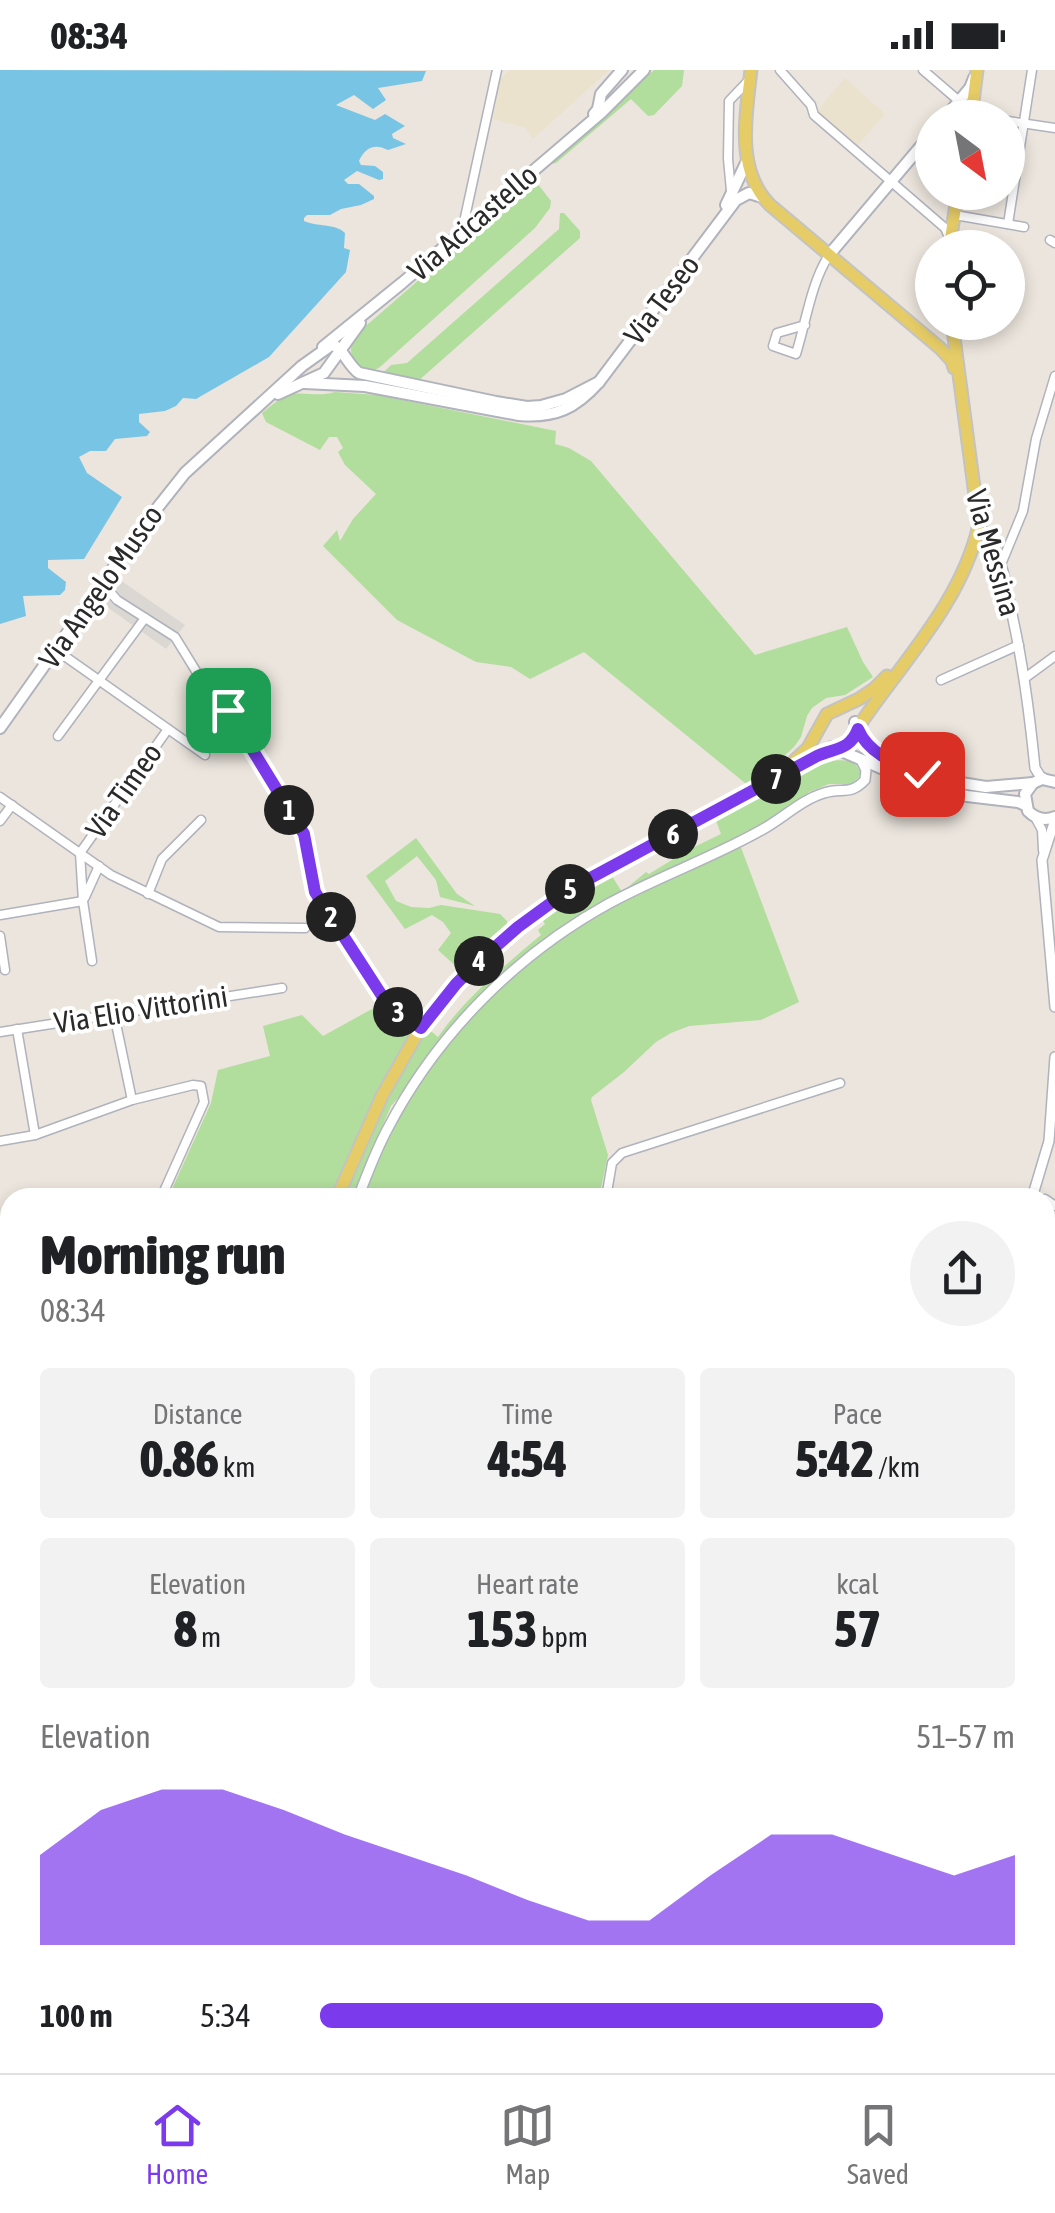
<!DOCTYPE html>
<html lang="en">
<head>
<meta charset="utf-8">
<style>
  body { margin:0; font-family:"Asap Condensed",sans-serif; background:#f2f2f2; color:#202124; height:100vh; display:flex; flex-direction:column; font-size:38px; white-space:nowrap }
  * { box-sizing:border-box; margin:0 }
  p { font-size:32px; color:#757577 }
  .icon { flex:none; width:55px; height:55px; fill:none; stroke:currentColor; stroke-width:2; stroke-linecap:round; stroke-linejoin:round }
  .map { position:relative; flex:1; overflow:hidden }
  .drawer { position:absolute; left:0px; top:1118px; width:1055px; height:888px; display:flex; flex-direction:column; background:#fff; border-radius:30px 30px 0 0; box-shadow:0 5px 15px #0003 }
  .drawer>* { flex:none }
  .needle { width:65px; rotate:148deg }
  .buttons { position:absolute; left:915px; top:30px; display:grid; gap:20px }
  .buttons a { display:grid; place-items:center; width:110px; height:110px; border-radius:50%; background:#fff; box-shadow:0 5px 15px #0003; font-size:50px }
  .pin { position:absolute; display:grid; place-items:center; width:85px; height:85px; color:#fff; margin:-42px; border-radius:20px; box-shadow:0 5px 15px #0006 }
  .km { position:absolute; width:50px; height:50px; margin:-25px; border-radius:50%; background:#222; color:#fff; font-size:28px; line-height:50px; text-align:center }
  .round { display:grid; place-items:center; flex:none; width:105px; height:105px; border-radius:52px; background:#f2f2f2 }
  .summary { display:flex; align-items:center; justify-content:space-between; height:170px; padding:0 40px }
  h1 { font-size:55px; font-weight:800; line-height:75px }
  .figures { display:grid; grid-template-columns:repeat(3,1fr); gap:15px; height:170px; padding:10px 40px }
  .figures div { display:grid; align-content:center; border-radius:10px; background:#f2f2f2; text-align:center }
  .figures b { font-size:50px; font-weight:800 }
  .figures small { font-size:28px; font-weight:400 }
  .figures p { font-size:28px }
  .chart { height:280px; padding:20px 40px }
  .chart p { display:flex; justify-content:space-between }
  .chart svg { width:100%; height:180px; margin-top:10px; fill:#7c3aed; opacity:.7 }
  ul { padding:0 40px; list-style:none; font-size:32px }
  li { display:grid; grid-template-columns:160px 120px 1fr; align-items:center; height:75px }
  li i { height:25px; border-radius:12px; background:#7c3aed }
  .status { display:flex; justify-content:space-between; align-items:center; height:70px; padding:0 50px; background:#fff; direction:ltr }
  .status svg { height:28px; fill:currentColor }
  .tabs { display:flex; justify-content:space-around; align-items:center; height:140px; border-top:2px solid #e0e0e0; background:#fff; font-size:28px; color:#757577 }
  .tabs a { display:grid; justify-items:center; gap:5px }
  .tabs .active { color:#7c3aed }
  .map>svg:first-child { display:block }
  .education { fill:#ebe2cd }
  .green { fill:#b1dd9d }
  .plaza { fill:#dbd8d3 }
  .water { fill:#78c4e5 }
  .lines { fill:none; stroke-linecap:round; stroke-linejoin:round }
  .minor-casing { stroke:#b0b2bc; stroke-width:11 }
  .tertiary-casing { stroke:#b0b2bc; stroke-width:12 }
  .secondary-casing { stroke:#b0b2bc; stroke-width:14 }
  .primary-casing { stroke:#c3c3c3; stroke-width:15 }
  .minor { stroke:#fff; stroke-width:8 }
  .tertiary { stroke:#fff; stroke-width:9 }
  .secondary { stroke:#fff; stroke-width:10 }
  .primary { stroke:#e5cc67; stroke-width:11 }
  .rail-casing { stroke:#a0a2b2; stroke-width:6 }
  .rail { stroke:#fff; stroke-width:2.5; stroke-dasharray:8; stroke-linecap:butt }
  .route-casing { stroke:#fff; stroke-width:20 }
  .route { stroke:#7c3aed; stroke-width:12 }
  .labels { text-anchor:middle; stroke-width:8; stroke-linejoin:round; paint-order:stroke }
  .street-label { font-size:30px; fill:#2a2a2a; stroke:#fff }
</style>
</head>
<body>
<div class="status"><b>08:34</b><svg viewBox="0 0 49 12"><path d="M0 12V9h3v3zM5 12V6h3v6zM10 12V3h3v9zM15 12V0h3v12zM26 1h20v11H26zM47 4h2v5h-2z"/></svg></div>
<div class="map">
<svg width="1055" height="2003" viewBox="0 0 1055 2003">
  <rect width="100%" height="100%" fill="#ebe5dd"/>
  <!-- education -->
  <g class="education">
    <path d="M 510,0 L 609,0 L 533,69 L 526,58 L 493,49 L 500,9 Z"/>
    <path d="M 845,8 L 885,44 L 858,75 L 817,41 Z"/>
  </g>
  <!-- green -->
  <g class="green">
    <path d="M 654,0 L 684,0 L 682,16 L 654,45 L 648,46 L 631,29 L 556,93 L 551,94 L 553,88 Z"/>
    <path d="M 530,113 L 537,113 L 551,131 L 550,138 L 535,158 L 380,297 L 373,301 C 355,298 349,287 351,269 Z"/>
    <path d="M 560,143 L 564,143 L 580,161 L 580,168 L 417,312 L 385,306 L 383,303 L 391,295 L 407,293 L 559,159 Z"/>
    <path d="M 335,322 L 377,325 L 556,361 L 555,374 L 569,378 L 591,391 L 755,585 L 847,557 L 863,592 L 873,607 L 845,625 L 826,628 L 812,638 L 807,646 L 801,667 L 794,677 L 750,717 L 584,582 L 530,609 L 511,597 L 476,592 L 397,550 L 323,476 L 337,460 L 340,471 L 353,449 L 376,424 L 345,395 L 338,382 L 343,378 L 337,367 L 329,367 L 320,380 L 266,352 L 262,343 C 271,336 281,326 292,324 C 307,322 320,327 335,322 Z"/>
    <path d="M 828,691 C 843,690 857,688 861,705 L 852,714 L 829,714 L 809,722 L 782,743 L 751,762 L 632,819 L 520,890 L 391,1036 L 352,1127 L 343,1128 L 375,1051 L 421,967 L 425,963 L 432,962 L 438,967 C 466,927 504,896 541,865 L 538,860 L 545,854 L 540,846 L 610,803 L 622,822 L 646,802 L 649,804 L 688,780 L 721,764 L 715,748 L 799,703 Z"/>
    <path d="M 416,768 L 457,824 L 475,836 L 440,827 L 436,810 L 417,786 L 385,811 L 396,831 L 411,837 L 429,838 L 441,835 L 500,844 L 507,851 L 506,861 L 460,900 L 438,880 L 451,863 L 443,852 L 432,845 L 405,859 L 366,806 Z"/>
    <path d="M 740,775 L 799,932 L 761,950 L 689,956 L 671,963 L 656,972 L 624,1002 L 592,1027 L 591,1030 L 608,1085 L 599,1127 L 361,1128 C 371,1104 380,1080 391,1057 C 439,966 517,885 609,837 C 651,814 696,796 740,775 Z"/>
    <path d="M 381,934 L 389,944 L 415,959 C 380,1014 356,1067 332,1127 L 168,1128 L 211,1033 L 218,1000 L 270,986 L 263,956 L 302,945 L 323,966 Z"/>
  </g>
  <!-- plaza -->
  <path class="plaza" d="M 110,503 L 185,555 L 166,579 L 93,527 Z"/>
  <!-- water -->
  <path class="water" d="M 0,0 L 426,1 L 422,11 L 378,18 L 386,30 L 373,39 L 354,25 L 336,35 L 375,50 L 385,44 L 405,56 L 392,64 L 393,68 L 406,74 L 388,80 C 375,73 365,77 359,91 L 361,95 L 375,96 L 383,102 L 383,109 L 379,110 L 357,101 L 344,110 L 348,114 L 359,114 L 374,126 L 374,129 L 361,135 L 341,139 L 330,145 L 307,145 L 304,148 L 304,151 C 317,157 335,153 345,163 L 344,178 L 350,180 L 346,202 L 269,287 L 196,329 L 183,328 L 176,336 L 165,341 L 139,344 L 139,352 L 150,362 L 147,366 L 115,369 L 106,381 L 90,381 L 79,387 L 87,403 L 122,427 L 84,489 L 48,490 L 48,498 L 66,512 L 65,520 L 60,525 L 23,526 L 26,546 L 0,554 Z"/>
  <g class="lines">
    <defs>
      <g id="minor">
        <path d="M 780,0 L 811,35 L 814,45 L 945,158 L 949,167"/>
        <path d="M 923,0 L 959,31"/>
        <path d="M 1008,51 L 1055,58"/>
        <path d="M 731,121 L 728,89 L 729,31 L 750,9"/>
        <path d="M 955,145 L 1024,157"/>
        <path d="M 1008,154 L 1032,0"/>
        <path d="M 468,157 L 464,152 L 497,0"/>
        <path d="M 1050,170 L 1055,173"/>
        <path d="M 805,255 L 777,263 L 773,276 L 796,284 C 806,252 811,213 829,185"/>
        <path d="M 1002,492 L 1023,441 L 1036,369 L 1055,306"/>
        <path d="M 103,514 L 117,530 L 175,567 L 212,627 L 228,640 L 304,765 L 315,821 L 388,935 L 421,957"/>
        <path d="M 56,580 L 205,685"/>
        <path d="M 1025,608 L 1055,586"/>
        <path d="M 941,610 L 1019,575"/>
        <path d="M 58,666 L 145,548"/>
        <path d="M 0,727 L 111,805 L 219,857 L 305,858"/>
        <path d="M 1035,747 L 1042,760 L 1043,780"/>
        <path d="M 0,751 L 12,735"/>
        <path d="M 148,824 L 162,789 L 201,750"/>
        <path d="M 85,827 L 99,796"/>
        <path d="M 83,831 L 80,783 L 168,659"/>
        <path d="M 0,845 L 83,831 L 92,891"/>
        <path d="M 0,866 L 5,900"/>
        <path d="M 114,944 L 132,1030"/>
        <path d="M 17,959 L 35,1065"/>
        <path d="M 0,962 L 282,918"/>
        <path d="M 0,1071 L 35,1065 L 132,1030 L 193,1015 L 201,1016 L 204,1032 L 161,1128"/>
        <path d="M 606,1128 L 612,1093 L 622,1083 L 840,1013"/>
        <path d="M 1045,1129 L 1055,1136"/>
        <path d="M 998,1995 L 1006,2003"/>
        <path d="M 454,2003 L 457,1995"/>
        <path d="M 572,2003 L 574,1995"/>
        <path d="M 685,2003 L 690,1995"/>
      </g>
      <g id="tertiary">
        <path d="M 979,455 C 1003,481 1006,515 1013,549 C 1024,599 1030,648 1035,698 L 1040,706 L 1045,709"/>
        <path d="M 1055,750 L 1042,790 L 1055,937"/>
        <path d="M 358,1128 C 367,1104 376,1080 388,1058 C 437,964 516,885 608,834 C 659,806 715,787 765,758 C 784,747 803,729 824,723 C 842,717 850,726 865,710 L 866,700 L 861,690"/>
        <path d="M 1032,1128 L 1049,1071 L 1055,987"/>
        <path d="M 0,1487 L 10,1493"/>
      </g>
      <g id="secondary">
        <path d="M 594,44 L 598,39 L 601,24 L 622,0"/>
        <path d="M 945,48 L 970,18 L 974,8"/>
        <path d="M 726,135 L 747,91"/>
        <path d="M 829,185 L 932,63"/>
        <path d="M 323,277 L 402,213 L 601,43 L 644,0"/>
        <path d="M 304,313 L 365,316 L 519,345 C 555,348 575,339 599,312 L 736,130 L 749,123 L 762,127"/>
        <path d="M 278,324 L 324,303 L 360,253"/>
        <path d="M 855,652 L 866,674 L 876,683 L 936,709 L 986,717 L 1033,713 L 1042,709 L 1055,712"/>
        <path d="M 0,658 L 143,456 L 185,403 L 302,296 L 330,276 L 334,275 C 345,282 348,295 359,303 L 496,332 L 527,337 L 541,336 L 566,329 L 599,312"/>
        <path d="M 832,677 L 923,716 L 967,726 L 1018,732 L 1025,735"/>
        <path d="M 1033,713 L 1025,724 L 1028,741 C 1036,749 1045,751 1055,747"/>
        <path d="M 0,1215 L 10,1286"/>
        <path d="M 0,1340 L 10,1295"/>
      </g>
      <g id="primary">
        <path d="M 751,0 C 746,45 735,100 770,135 L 940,278 L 952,291 L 954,298"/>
        <path d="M 971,48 L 977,0"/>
        <path d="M 949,178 L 958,122"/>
        <path d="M 794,691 L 808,678 L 827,644 L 859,629 L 874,619 L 887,606"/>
        <path d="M 337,1128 L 382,1026 L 421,957 L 456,914 L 477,893 L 518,857 L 569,819 L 817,686 C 847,673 847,683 863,650 C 906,588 962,530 979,455 L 952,252"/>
        <path d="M 127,2003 L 136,1995"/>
      </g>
    </defs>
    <!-- minor casing -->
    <use href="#minor" class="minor-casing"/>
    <!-- tertiary casing -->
    <use href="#tertiary" class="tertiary-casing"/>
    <!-- secondary casing -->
    <use href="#secondary" class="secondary-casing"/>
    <!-- primary casing -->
    <use href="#primary" class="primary-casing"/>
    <!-- minor -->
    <use href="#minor" class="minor"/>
    <!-- tertiary -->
    <use href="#tertiary" class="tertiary"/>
    <!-- secondary -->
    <use href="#secondary" class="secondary"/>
    <!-- primary -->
    <use href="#primary" class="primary"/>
    <defs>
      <path id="rail" d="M 646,2003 L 651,1995"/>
    </defs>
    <!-- rail casing -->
    <use href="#rail" class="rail-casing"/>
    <!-- rail -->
    <use href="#rail" class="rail"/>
  </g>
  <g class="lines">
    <defs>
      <path id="route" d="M 228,640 L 304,764 L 315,822 L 388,935 L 421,958 L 456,914 L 477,893 L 518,857 L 570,819 L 817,686 C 836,678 850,680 858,659 C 869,685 897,694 922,704"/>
    </defs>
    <!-- route casing -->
    <use href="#route" class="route-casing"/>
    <!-- route -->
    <use href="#route" class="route"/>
  </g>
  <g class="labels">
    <!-- street labels -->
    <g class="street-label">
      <text transform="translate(473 153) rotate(-41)" y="10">Via Acicastello</text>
      <text transform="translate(662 230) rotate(-53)" y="10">Via Teseo</text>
      <text transform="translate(993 483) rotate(74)" y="10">Via Messina</text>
      <text transform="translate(101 517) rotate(-55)" y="10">Via Angelo Musco</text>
      <text transform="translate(124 721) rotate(-55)" y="10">Via Timeo</text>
      <text transform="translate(141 940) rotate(-9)" y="10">Via Elio Vittorini</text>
    </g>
  </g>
</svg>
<div class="buttons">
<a><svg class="needle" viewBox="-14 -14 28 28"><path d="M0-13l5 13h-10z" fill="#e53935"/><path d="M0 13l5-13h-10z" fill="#757577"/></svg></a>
<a><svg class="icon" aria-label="locate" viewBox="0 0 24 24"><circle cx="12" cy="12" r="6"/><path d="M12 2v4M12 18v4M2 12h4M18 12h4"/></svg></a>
</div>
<div class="pin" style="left:228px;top:640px;background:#1e9e55"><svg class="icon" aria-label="arrive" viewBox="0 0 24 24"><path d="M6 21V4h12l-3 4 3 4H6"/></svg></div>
<div class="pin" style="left:922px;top:704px;background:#d93025"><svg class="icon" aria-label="check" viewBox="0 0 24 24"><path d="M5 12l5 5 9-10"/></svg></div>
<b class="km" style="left:289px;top:740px">1</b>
<b class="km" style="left:331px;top:847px">2</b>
<b class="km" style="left:398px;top:942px">3</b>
<b class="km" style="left:479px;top:891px">4</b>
<b class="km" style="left:570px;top:819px">5</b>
<b class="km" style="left:673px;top:764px">6</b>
<b class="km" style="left:776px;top:709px">7</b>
<section class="drawer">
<div class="summary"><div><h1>Morning run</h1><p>08:34</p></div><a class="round"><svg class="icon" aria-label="share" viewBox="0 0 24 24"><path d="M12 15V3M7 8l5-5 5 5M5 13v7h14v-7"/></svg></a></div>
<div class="figures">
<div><p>Distance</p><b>0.86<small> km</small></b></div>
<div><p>Time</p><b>4:54</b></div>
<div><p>Pace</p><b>5:42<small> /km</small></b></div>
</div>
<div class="figures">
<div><p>Elevation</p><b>8<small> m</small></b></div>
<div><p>Heart rate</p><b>153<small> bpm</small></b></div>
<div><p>kcal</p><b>57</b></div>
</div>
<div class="chart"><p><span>Elevation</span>51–57 m</p>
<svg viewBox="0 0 160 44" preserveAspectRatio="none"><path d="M0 44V22L10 11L20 6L30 6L40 11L50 17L60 22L70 27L80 33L90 38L100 38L110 27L120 17L130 17L140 22L150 27L160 22V44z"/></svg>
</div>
<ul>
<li><b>100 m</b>5:34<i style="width:81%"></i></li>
</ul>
</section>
</div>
<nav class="tabs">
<a class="active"><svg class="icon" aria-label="home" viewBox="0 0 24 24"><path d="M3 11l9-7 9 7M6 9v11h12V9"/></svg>Home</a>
<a><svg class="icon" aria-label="map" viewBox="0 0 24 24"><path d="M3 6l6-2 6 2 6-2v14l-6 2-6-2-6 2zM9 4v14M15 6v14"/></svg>Map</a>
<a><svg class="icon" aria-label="saved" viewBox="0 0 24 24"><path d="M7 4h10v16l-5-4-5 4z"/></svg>Saved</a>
</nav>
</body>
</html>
